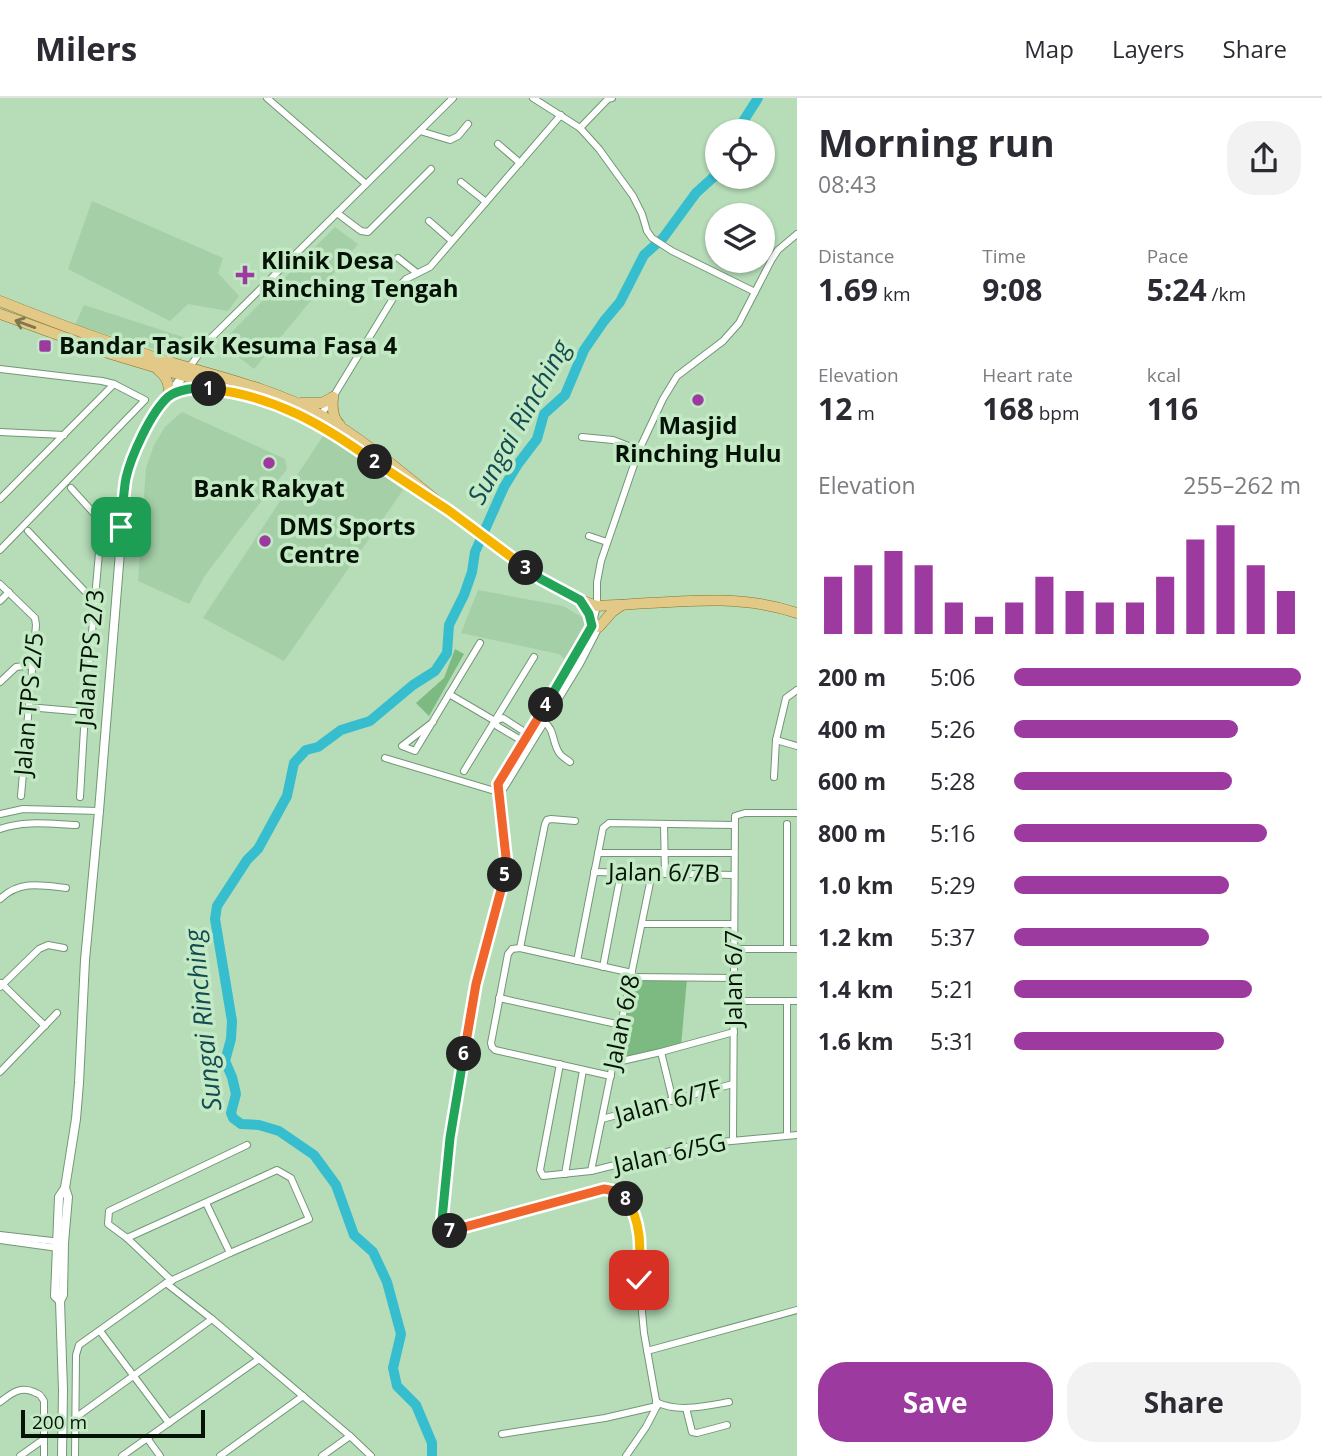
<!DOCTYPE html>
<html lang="en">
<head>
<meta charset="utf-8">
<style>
  body { margin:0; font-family:"Open Sans",sans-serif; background:#f2f2f3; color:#2b2b33; height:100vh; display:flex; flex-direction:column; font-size:26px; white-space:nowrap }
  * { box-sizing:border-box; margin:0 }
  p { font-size:23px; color:#7c7c81 }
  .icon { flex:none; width:38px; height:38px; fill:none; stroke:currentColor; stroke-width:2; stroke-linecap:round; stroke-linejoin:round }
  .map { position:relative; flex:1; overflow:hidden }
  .side { display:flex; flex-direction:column; background:#fff; width:525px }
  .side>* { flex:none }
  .fabs { position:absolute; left:705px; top:21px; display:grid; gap:14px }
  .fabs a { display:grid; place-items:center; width:70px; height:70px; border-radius:50%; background:#fff; box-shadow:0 2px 5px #0004; font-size:35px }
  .scale { position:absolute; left:21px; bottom:18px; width:184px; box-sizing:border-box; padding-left:7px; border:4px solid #051206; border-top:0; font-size:19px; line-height:24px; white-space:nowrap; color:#051206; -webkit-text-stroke:5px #c3e9c5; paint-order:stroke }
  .pin { position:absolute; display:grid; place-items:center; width:60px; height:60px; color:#fff; margin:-30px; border-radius:14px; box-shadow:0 4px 10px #0006 }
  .km { position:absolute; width:35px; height:35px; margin:-18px; border-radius:50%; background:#222; color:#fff; font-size:19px; line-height:35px; text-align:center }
  .round { display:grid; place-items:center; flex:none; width:74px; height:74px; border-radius:28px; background:#f2f2f3 }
  .head { display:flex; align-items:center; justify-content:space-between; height:119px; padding:0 21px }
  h1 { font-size:38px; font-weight:700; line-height:52px }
  .figures { display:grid; grid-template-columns:repeat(3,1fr); gap:10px; height:119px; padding:7px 21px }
  .figures div { display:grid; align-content:center }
  .figures b { font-size:30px; font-weight:700 }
  .figures small { font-size:19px; font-weight:400 }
  .figures p { font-size:19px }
  .chart { height:196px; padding:14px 21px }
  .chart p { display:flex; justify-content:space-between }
  .chart svg { width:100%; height:126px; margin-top:7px; stroke:#9d3aa0; stroke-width:6 }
  .cta { display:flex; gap:14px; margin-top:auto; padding:14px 21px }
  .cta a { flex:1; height:80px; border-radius:28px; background:#9d3aa0; color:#fff; font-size:28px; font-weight:700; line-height:80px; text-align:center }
  .cta a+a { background:#f2f2f3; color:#2b2b33 }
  ul { padding:0 21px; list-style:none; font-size:23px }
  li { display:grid; grid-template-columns:112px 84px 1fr; align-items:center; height:52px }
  li i { height:18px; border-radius:9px; background:#9d3aa0 }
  header { display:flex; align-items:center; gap:42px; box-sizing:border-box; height:98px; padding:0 35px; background:#fff; border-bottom:2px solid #e1e1e2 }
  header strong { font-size:33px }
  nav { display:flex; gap:38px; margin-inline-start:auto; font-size:24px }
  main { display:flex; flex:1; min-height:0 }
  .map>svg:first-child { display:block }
  .built { fill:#a4cfa7 }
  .green { fill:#7cba81 }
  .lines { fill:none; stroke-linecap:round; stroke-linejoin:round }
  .river { stroke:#37bece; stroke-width:10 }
  .minor-casing { stroke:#739776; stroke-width:8 }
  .tertiary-casing { stroke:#739776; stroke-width:10 }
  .primary-casing { stroke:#887226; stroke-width:11 }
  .minor { stroke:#fff; stroke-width:6 }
  .tertiary { stroke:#fff; stroke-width:8 }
  .primary { stroke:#e2c988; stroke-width:10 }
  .oneway { stroke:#7f774e }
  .split-1-casing { stroke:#fff; stroke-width:14 }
  .split-2-casing { stroke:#fff; stroke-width:14 }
  .split-3-casing { stroke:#fff; stroke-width:14 }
  .split-4-casing { stroke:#fff; stroke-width:14 }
  .split-5-casing { stroke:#fff; stroke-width:14 }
  .split-6-casing { stroke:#fff; stroke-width:14 }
  .split-7-casing { stroke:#fff; stroke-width:14 }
  .split-8-casing { stroke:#fff; stroke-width:14 }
  .split-9-casing { stroke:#fff; stroke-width:14 }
  .split-1 { stroke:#22a559; stroke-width:9 }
  .split-2 { stroke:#f5b400; stroke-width:9 }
  .split-3 { stroke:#f5b400; stroke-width:9 }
  .split-4 { stroke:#22a559; stroke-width:9 }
  .split-5 { stroke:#f0652b; stroke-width:9 }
  .split-6 { stroke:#f0652b; stroke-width:9 }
  .split-7 { stroke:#22a559; stroke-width:9 }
  .split-8 { stroke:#f0652b; stroke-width:9 }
  .split-9 { stroke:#f5b400; stroke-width:9 }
  .poi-dot { fill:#9d3aa0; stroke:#c3e9c5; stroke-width:2.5 }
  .labels { text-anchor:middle; stroke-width:7; stroke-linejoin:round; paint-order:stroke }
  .poi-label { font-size:24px; font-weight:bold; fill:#051206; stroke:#c3e9c5; text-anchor:start }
  .street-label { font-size:24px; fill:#051206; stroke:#c3e9c5 }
  .water-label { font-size:26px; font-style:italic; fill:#124b52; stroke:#c3e9c5 }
</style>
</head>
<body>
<header>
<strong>Milers</strong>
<nav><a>Map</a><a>Layers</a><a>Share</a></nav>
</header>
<main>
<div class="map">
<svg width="797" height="1358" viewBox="0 0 797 1358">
  <rect width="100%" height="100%" fill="#b6dcb8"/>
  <!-- built -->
  <g class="built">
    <path d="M 92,103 L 223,160 L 218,175 L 239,198 L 228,213 L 188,206 L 170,223 L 68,171 Z"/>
    <path d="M 335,129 L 358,146 L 254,271 L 221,245 Z"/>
    <path d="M 84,207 L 192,242 L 185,260 L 75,227 Z"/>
    <path d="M 182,314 L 285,361 L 287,371 L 249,419 L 204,479 L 189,506 L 138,483 L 146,370 L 154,347 L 165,329 Z"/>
    <path d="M 325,335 L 403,392 L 284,563 L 203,520 Z"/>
    <path d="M 478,492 L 563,508 L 589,523 L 567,563 L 559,556 L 461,535 Z"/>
  </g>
  <!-- green -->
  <g class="green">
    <path d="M 455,551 L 464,556 L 429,618 L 416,605 L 444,580 Z"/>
    <path d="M 631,880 L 687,880 L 681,948 L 615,963 Z"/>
  </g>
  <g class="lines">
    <!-- river -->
    <g class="river">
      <path d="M 737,33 L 758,0"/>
      <path d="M 432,1358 L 432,1345 L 416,1307 L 397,1288 L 393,1270 L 401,1236 L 387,1184 L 373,1154 L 354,1137 L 336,1087 L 314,1057 L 279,1033 L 259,1027 L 241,1026 L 233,1020 L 231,1015 L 236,996 L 232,979 L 225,963 L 231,941 L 232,923 L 215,821 L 217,808 L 247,762 L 258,751 L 287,698 L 294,665 L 306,652 L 318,649 L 341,632 L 370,623 L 413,587 L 435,573 L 447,555 L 449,527 L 464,497 L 472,474 L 475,454 L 504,389 L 518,366 L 537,341 L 544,316 L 565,297 L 584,252 L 604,223 L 620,204 L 644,157 L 663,140 L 696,95 L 718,75"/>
    </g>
    <defs>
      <g id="minor">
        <path d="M 267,0 L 366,86"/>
        <path d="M 533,0 L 580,30 L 599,51 L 633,98 L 642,116 L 647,133 L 652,140 L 672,153 L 755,194"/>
        <path d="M 580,30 L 608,1 L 612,0"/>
        <path d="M 420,33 L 450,42 L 458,38 L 468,26"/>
        <path d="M 498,46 L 520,65"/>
        <path d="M 461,84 L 486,104"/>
        <path d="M 337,115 L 361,133 L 368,134 L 431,71"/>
        <path d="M 429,123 L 452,143"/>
        <path d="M 398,160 L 417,175"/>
        <path d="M 0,271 L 102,283 L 114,286 L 145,302 L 0,452"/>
        <path d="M 188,271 L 210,241 L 453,0"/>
        <path d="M 320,318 L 333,299 L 403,184 L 406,181 L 430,169 L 561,17"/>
        <path d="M 0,334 L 64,337"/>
        <path d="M 582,339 L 613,342 L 639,352"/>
        <path d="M 71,390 L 99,421 L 101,432 L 85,614 L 80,699"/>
        <path d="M 0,401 L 114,286"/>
        <path d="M 28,433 L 94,503"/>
        <path d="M 589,438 L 607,444"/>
        <path d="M 0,486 L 35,520 L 36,527 L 21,698"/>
        <path d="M 0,503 L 9,494"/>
        <path d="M 597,508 L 592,528 L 587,538 L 498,686 L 507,769 L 476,886 L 450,1040 L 441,1128 L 446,1133 L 451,1133 L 604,1091 L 615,1093 L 624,1099 L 631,1109 L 639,1133 L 639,1182 L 644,1235 L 657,1308 L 646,1329 L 626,1358"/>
        <path d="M 597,508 L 597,484 L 601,463 L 639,352 L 663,301 L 677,278 L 723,243 L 739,225 L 772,161 L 778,152 L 797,136"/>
        <path d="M 0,584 L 16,569 L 32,567"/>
        <path d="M 449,596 L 495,623"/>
        <path d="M 28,609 L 85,614"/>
        <path d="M 433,624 L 402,648 L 415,653 C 437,617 458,581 480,545"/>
        <path d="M 544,624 C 555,631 552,646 560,656 C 561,658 569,663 570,664"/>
        <path d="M 776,642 L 797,648"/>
        <path d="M 524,644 L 497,628 L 495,623 L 503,620 L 531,638"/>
        <path d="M 385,660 L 498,694"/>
        <path d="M 464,673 L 534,559"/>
        <path d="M 774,679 L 776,642 L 786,600 L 797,592"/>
        <path d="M 498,694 L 504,690 L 580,566 L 599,529 L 599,526"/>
        <path d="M 0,716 L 23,711 L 99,713"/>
        <path d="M 664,726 L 665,776"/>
        <path d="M 787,726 L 787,851"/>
        <path d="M 0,731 C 25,722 50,726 76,727"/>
        <path d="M 598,755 L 734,755"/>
        <path d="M 594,774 L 734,777"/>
        <path d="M 0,801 C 20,782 41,787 66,790"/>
        <path d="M 642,826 L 734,826"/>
        <path d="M 520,850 L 545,726 L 547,722 L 551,721 L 575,723"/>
        <path d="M 734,851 L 797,851"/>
        <path d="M 577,863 L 603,730 L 609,725 L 734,727"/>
        <path d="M 603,869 L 621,775"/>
        <path d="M 631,879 L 734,880"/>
        <path d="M 1,885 L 45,928"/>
        <path d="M 0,889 L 39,851 L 48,847 L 64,850"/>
        <path d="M 499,900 L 621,927"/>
        <path d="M 734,903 L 797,903"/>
        <path d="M 787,903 L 787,1037"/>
        <path d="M 661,954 L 673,1003"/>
        <path d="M 613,965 L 661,954 L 734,934"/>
        <path d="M 560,966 L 540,1072 L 543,1078 L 591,1073 L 699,1046 L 797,1037"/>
        <path d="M 0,974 L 57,915"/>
        <path d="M 611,978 L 495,952 L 492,949 L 491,945 L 508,856 L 512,851 L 520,850 L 632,875"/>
        <path d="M 602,1021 L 733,986"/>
        <path d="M 733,1042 L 735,718 L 745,715 L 797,715"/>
        <path d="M 591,1073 L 652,775"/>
        <path d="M 565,1076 L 583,972"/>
        <path d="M 206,1105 L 230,1155"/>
        <path d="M 0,1137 L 61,1144"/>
        <path d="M 0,1142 L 58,1150"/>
        <path d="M 172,1183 L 127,1140 L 108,1126 L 109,1113 L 247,1047"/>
        <path d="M 166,1185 L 212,1221 L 350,1338 L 371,1358"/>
        <path d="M 100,1233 L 169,1325"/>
        <path d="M 647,1253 L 797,1212"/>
        <path d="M 0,1304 C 12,1295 20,1288 34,1294 C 42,1298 39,1295 44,1303 L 44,1358"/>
        <path d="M 656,1304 C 678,1315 706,1308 729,1304"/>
        <path d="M 686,1310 L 692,1334 L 697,1335 L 727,1327"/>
        <path d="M 75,1320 L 212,1221"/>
        <path d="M 502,1336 L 605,1320 L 657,1308"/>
        <path d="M 147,1340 L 160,1358"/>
        <path d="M 20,1358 L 44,1341"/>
        <path d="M 75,1358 L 76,1257 L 79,1247 L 166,1185 L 230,1155 L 309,1121 L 291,1080 L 277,1072 L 127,1140"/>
        <path d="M 122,1358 L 259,1261"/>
        <path d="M 220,1358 L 303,1298"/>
        <path d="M 322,1358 L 350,1338"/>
      </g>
      <g id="tertiary">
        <path d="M 60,1203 L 55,1198 L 59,1099 L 65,1090 L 76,1021 L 79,985 L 85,862 L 99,713 L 126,380 L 141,339 L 154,317 L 183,278"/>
        <path d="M 62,1358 L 63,1292 L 60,1203 L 63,1197 L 64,1145 L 68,1099 L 65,1090"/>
      </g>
      <g id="primary">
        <path d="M 0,203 C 55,225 112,246 170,264 C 220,279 273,291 319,316 C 365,342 406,378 447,411 C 466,427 486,441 506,455 C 535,476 563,497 597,508 C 663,506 733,493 797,515"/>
        <path d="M 0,216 L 111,256 L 261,301 L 300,316 L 346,343 L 395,378"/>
        <path d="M 158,272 C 168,280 169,286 169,298 L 191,290 L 209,291"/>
        <path d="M 333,299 C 332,309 332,320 340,327"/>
        <path d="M 301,305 L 322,305 L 333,299"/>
        <path d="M 580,502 L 589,516 L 592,528"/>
        <path d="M 599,529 L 612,514 L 622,507"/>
      </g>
    </defs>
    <!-- minor casing -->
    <use href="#minor" class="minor-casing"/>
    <!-- tertiary casing -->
    <use href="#tertiary" class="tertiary-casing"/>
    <!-- primary casing -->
    <use href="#primary" class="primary-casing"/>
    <!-- minor -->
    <use href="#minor" class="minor"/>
    <!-- tertiary -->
    <use href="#tertiary" class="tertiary"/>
    <!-- primary -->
    <use href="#primary" class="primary"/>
  </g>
  <!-- one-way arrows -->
  <defs><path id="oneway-shaft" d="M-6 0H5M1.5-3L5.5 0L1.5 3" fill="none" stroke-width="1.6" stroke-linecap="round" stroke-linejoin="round" transform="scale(1.75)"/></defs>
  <use class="oneway" href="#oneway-shaft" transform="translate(25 226) rotate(-160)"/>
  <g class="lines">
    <defs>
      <path id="split-1" d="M 121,429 C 123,413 123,396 126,380 C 131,358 151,314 168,299 C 178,291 196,289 209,291"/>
      <path id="split-2" d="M 209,291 C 273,297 324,327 375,364"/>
      <path id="split-3" d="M 375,364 L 448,412 L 526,470"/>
      <path id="split-4" d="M 526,470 L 541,481 L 580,502 L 589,516 L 592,528 L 546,607"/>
      <path id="split-5" d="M 505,777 L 507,769 L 498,686 L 546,607"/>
      <path id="split-6" d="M 464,956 L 476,886 L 505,777"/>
      <path id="split-7" d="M 450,1133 L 446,1133 L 441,1128 L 442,1121 L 450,1040 L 464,956"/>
      <path id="split-8" d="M 450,1133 L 604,1091 L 615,1093 L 626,1101"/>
      <path id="split-9" d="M 626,1101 C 643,1125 640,1154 639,1182"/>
    </defs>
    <!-- split-1 casing -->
    <use href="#split-1" class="split-1-casing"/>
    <!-- split-2 casing -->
    <use href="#split-2" class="split-2-casing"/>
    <!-- split-3 casing -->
    <use href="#split-3" class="split-3-casing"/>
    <!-- split-4 casing -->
    <use href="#split-4" class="split-4-casing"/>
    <!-- split-5 casing -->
    <use href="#split-5" class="split-5-casing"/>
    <!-- split-6 casing -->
    <use href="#split-6" class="split-6-casing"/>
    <!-- split-7 casing -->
    <use href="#split-7" class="split-7-casing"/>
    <!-- split-8 casing -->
    <use href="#split-8" class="split-8-casing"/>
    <!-- split-9 casing -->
    <use href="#split-9" class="split-9-casing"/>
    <!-- split-1 -->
    <use href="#split-1" class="split-1"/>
    <!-- split-2 -->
    <use href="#split-2" class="split-2"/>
    <!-- split-3 -->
    <use href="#split-3" class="split-3"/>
    <!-- split-4 -->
    <use href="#split-4" class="split-4"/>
    <!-- split-5 -->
    <use href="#split-5" class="split-5"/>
    <!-- split-6 -->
    <use href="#split-6" class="split-6"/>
    <!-- split-7 -->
    <use href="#split-7" class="split-7"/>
    <!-- split-8 -->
    <use href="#split-8" class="split-8"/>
    <!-- split-9 -->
    <use href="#split-9" class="split-9"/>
  </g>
  <!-- markers -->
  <g class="poi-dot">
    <path d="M241.5 166.5h7v7h7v7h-7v7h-7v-7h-7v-7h7z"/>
    <rect x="38" y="241" width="14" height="14" rx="3.5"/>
    <circle cx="698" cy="302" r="7"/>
    <circle cx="269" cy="365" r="7"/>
    <circle cx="265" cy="443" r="7"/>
  </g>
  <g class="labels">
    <!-- poi labels -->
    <g class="poi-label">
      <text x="261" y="171">Klinik Desa<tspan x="261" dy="28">Rinching Tengah</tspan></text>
      <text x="59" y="256">Bandar Tasik Kesuma Fasa 4</text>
      <text x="698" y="336" text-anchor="middle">Masjid<tspan x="698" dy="28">Rinching Hulu</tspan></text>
      <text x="269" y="399" text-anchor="middle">Bank Rakyat</text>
      <text x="279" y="437">DMS Sports<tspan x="279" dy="28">Centre</tspan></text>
    </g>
    <!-- street labels -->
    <g class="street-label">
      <text transform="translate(90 560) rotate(-85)" y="8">JalanTPS 2/3</text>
      <text transform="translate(29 606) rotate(-85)" y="8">Jalan TPS 2/5</text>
      <text transform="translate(664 775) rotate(1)" y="8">Jalan 6/7B</text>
      <text transform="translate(734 880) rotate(-90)" y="8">Jalan 6/7</text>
      <text transform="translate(622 924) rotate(-78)" y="8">Jalan 6/8</text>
      <text transform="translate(668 1004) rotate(-15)" y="8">Jalan 6/7F</text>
      <text transform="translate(670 1056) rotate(-12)" y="8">Jalan 6/5G</text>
    </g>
    <!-- water labels -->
    <g class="water-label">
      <text transform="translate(519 324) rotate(-61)" y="9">Sungai Rinching</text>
      <text transform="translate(203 922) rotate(-96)" y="9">Sungai Rinching</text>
    </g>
  </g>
</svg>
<div class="fabs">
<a><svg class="icon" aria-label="locate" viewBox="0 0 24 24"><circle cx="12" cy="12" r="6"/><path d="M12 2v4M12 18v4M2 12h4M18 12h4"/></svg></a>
<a><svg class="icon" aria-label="layers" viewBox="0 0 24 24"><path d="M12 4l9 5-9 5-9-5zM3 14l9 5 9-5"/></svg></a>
</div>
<div class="scale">200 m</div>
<div class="pin" style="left:121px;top:429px;background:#1e9e55"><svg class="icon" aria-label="arrive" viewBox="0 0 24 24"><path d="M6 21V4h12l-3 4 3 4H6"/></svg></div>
<div class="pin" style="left:639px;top:1182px;background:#d93025"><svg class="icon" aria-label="check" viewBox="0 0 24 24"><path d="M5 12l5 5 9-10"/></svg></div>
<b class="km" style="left:209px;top:291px">1</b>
<b class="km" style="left:375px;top:364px">2</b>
<b class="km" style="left:526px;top:470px">3</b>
<b class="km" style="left:546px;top:607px">4</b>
<b class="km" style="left:505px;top:777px">5</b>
<b class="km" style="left:464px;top:956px">6</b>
<b class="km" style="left:450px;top:1133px">7</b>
<b class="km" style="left:626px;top:1101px">8</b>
</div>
<section class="side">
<div class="head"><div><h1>Morning run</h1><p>08:43</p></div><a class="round"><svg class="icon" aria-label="share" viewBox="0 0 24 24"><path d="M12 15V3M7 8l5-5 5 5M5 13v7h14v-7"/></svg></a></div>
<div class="figures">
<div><p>Distance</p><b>1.69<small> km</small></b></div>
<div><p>Time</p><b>9:08</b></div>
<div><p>Pace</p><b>5:24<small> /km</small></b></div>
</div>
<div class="figures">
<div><p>Elevation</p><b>12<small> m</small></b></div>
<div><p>Heart rate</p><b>168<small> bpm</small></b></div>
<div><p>kcal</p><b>116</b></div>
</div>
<div class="chart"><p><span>Elevation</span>255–262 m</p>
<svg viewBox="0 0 160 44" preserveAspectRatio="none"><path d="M5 44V24M15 44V20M25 44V15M35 44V20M45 44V33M55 44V38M65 44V33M75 44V24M85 44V29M95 44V33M105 44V33M115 44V24M125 44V11M135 44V6M145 44V20M155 44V29"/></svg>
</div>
<ul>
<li><b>200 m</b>5:06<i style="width:100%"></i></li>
<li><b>400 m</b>5:26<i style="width:78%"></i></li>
<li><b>600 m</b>5:28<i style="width:76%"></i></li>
<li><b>800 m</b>5:16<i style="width:88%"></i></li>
<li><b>1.0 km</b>5:29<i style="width:75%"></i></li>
<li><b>1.2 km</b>5:37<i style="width:68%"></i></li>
<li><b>1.4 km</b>5:21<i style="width:83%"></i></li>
<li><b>1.6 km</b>5:31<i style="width:73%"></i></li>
</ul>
<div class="cta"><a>Save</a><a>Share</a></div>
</section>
</main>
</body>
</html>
